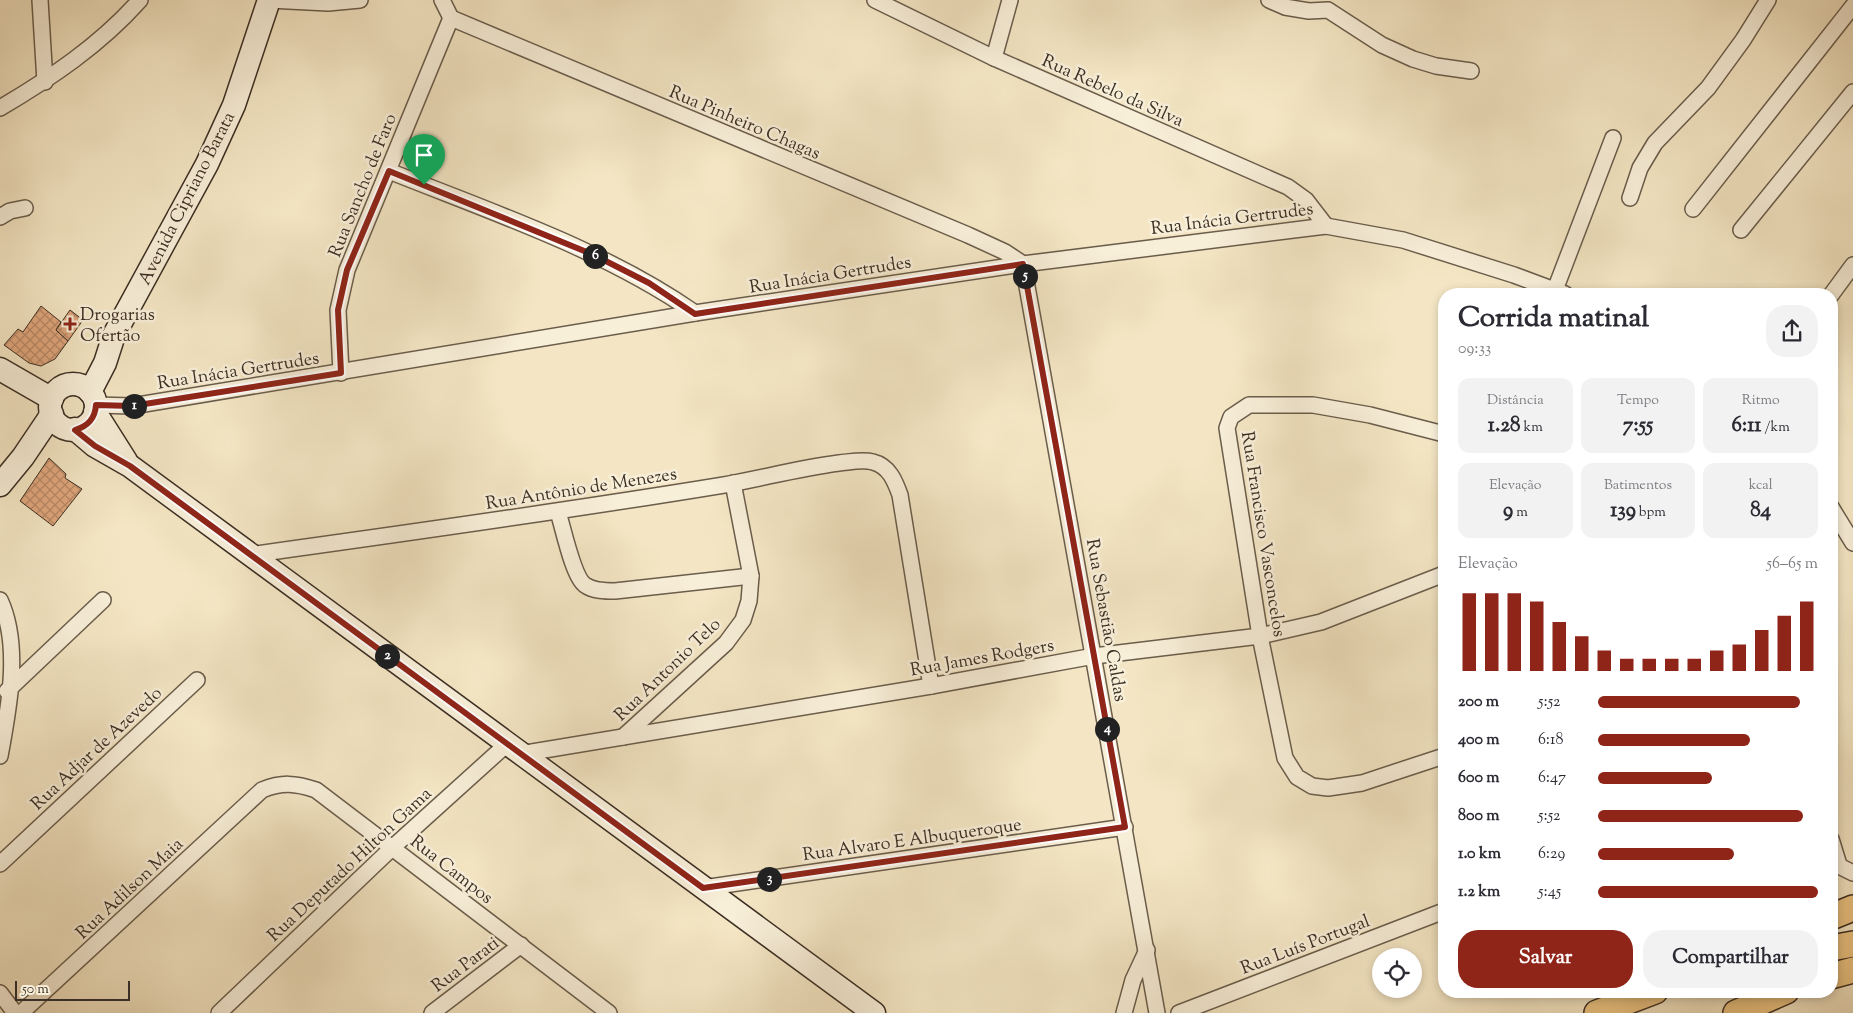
<!DOCTYPE html>
<html lang="pt">
<head>
<meta charset="utf-8">
<style>
  body { margin:0; font-family:"Sorts Mill Goudy",serif; background:#f2f2f3; color:#2b2b33; height:100vh; display:flex; flex-direction:column; font-size:19px; white-space:nowrap }
  * { box-sizing:border-box; margin:0 }
  p { font-size:16px; color:#7c7c81 }
  .icon { flex:none; width:28px; height:28px; fill:none; stroke:currentColor; stroke-width:2; stroke-linecap:round; stroke-linejoin:round }
  .map { position:relative; flex:1; overflow:hidden }
  .sheet { position:absolute; left:1438px; top:288px; width:400px; height:710px; display:flex; flex-direction:column; background:#fff; border-radius:20px; box-shadow:0 2px 8px #0003 }
  .sheet>* { flex:none }
  .buttons { position:absolute; left:1372px; top:948px; display:grid; gap:10px }
  .buttons a { display:grid; place-items:center; width:50px; height:50px; border-radius:50%; background:#fff; box-shadow:0 2px 8px #0003; font-size:25px }
  .scale { position:absolute; left:15px; bottom:12px; width:115px; box-sizing:border-box; padding-left:5px; border:2px solid #3c2f24; border-top:0; font-size:14px; line-height:18px; white-space:nowrap; color:#3c2f24; -webkit-text-stroke:4px #f8efd9; paint-order:stroke }
  .pin { position:absolute; display:grid; place-items:center; width:42px; height:42px; color:#fff; margin:-51px -21px; border-radius:50% 50% 50% 0; rotate:-45deg; box-shadow:0 0 5px #0007 }
  .pin .icon { rotate:45deg }
  .km { position:absolute; width:25px; height:25px; margin:-12px; border-radius:50%; background:#222; color:#fff; font-size:14px; line-height:25px; text-align:center }
  .round { display:grid; place-items:center; flex:none; width:52px; height:52px; border-radius:20px; background:#f2f2f3 }
  .head { display:flex; align-items:center; justify-content:space-between; height:85px; padding:0 20px }
  h1 { font-size:28px; font-weight:700; line-height:38px }
  .figures { display:grid; grid-template-columns:repeat(3,1fr); gap:8px; height:85px; padding:5px 20px }
  .figures div { display:grid; align-content:center; border-radius:12px; background:#f2f2f3; text-align:center }
  .figures b { font-size:21px; font-weight:700 }
  .figures small { font-size:14px; font-weight:400 }
  .figures p { font-size:14px }
  .chart { height:140px; padding:10px 20px }
  .chart p { display:flex; justify-content:space-between }
  .chart svg { width:100%; height:90px; margin-top:5px; stroke:#8f2418; stroke-width:6 }
  .action { display:flex; gap:10px; margin-top:auto; padding:10px 20px }
  .action a { flex:1; height:58px; border-radius:20px; background:#8f2418; color:#fff; font-size:20px; font-weight:700; line-height:58px; text-align:center }
  .action a+a { background:#f2f2f3; color:#2b2b33 }
  ul { padding:0 20px; list-style:none; font-size:16px }
  li { display:grid; grid-template-columns:80px 60px 1fr; align-items:center; height:38px }
  li i { height:12px; border-radius:6px; background:#8f2418 }
  .map>svg:first-child { display:block }
  .building { fill:url(#building-cross-hatch); stroke:#3c2f24 }
  .lines { fill:none; stroke-linecap:round; stroke-linejoin:round }
  .street-casing { stroke:#6a5d4c; stroke-width:18 }
  .secondary-casing { stroke:#3c2f24; stroke-width:25 }
  .primary-casing { stroke:#3c2f24; stroke-width:28 }
  .street { stroke:#f8efd9; stroke-width:15 }
  .secondary { stroke:#f8efd9; stroke-width:22 }
  .primary { stroke:#eac382; stroke-width:25 }
  .route-casing { stroke:#fff; stroke-width:10 }
  .route { stroke:#8f2418; stroke-width:6 }
  .poi-dot { fill:#8f2418; stroke:#f8efd9; stroke-width:2 }
  .labels { text-anchor:middle; stroke-width:5; stroke-linejoin:round; paint-order:stroke }
  .street-label { font-size:18px; fill:#3c2f24; stroke:#f8efd9 }
  .poi-label { font-size:18px; fill:#3c2f24; stroke:#f8efd9; text-anchor:start }
</style>
</head>
<body>
<div class="map">
<svg width="1853" height="1013" viewBox="0 0 1853 1013">
  <defs>
    <pattern id="building-cross-hatch" width="8" height="8" patternUnits="userSpaceOnUse" patternTransform="scale(1.25)"><rect width="8" height="8" fill="#e0a67c"/><path d="M0 0l8 8M0 8l8-8" fill="none" stroke="#b78865"/></pattern>
  </defs>
  <rect width="100%" height="100%" fill="#f4e6c4"/>
  <filter id="stains"><feTurbulence type="fractalNoise" baseFrequency=".004" numOctaves="4"/><feColorMatrix values="0 0 0 0 .2 0 0 0 0 .09 0 0 0 0 .02 0 0 0 .5 -.17"/></filter>
  <radialGradient id="worn" r=".72"><stop offset=".6" stop-color="#630" stop-opacity="0"/><stop offset="1" stop-color="#630" stop-opacity=".3"/></radialGradient>
  <!-- building -->
  <g class="building">
    <path d="M 41,306 L 61,322 L 56,330 L 68,341 L 55,359 L 41,366 L 29,363 L 4,345 L 18,329 L 23,332 Z"/>
    <path d="M 70,310 L 83,320 L 68,341 L 56,330 Z"/>
    <path d="M 49,458 L 66,474 L 65,478 L 82,489 L 53,526 L 20,501 Z"/>
  </g>
  <g class="lines">
    <defs>
      <g id="street">
        <path d="M 40,0 L 45,82"/>
        <path d="M 269,0 L 328,3 L 360,0"/>
        <path d="M 442,0 L 451,18"/>
        <path d="M 875,0 L 994,58 L 1288,187 L 1306,200 L 1326,226"/>
        <path d="M 1269,0 L 1285,7 L 1309,11 L 1328,10 L 1382,45 L 1413,59 L 1436,66 L 1471,71"/>
        <path d="M 451,18 L 968,235 L 1005,252 L 1023,264 L 1157,1013"/>
        <path d="M 994,58 L 1010,0"/>
        <path d="M 0,108 C 51,78 100,45 140,0"/>
        <path d="M 389,171 C 491,212 605,250 695,313"/>
        <path d="M 1630,198 L 1640,168 L 1655,143 L 1708,88 L 1743,40 L 1768,0"/>
        <path d="M 1693,209 L 1853,6"/>
        <path d="M 0,217 L 10,211 L 25,208"/>
        <path d="M 1741,230 L 1853,92"/>
        <path d="M 1555,290 L 1613,138"/>
        <path d="M 1831,295 L 1853,265"/>
        <path d="M 341,373 L 338,310 L 347,270 L 451,18"/>
        <path d="M 96,405 L 132,406 L 695,313 L 1023,264 L 1326,226 L 1403,240 L 1514,275 L 1565,294"/>
        <path d="M 1444,434 L 1370,415 L 1313,405 L 1249,405 L 1231,417 L 1227,428 L 1260,636 L 1285,758 L 1297,777 L 1312,786 L 1328,788 L 1362,783 L 1444,756"/>
        <path d="M 1831,507 L 1853,543"/>
        <path d="M 558,512 C 563,527 573,577 585,585 C 593,591 606,591 615,591 L 751,576"/>
        <path d="M 249,555 C 408,533 566,511 724,485 C 763,478 800,468 839,463 C 850,462 863,459 873,462 C 889,466 895,481 900,495 L 931,686"/>
        <path d="M 0,600 C 21,645 9,708 0,756"/>
        <path d="M 7,691 L 103,600"/>
        <path d="M 623,737 L 726,643 L 743,620 L 749,601 L 751,576 L 733,483"/>
        <path d="M 520,754 L 931,686 L 1094,656 L 1260,636 L 1321,622 L 1444,574"/>
        <path d="M 1831,839 L 1839,865"/>
        <path d="M 1831,862 L 1853,873"/>
        <path d="M 0,864 L 197,680"/>
        <path d="M 703,888 L 1125,827"/>
        <path d="M 0,993 L 15,1013"/>
        <path d="M 21,1013 L 262,790 C 282,782 295,783 316,790 L 609,1013"/>
        <path d="M 219,1013 L 393,847 L 507,744"/>
        <path d="M 432,1013 L 521,945"/>
        <path d="M 1124,1013 L 1133,980 L 1147,950"/>
        <path d="M 1179,1013 L 1444,911"/>
      </g>
      <g id="secondary">
        <path d="M 0,369 L 52,399"/>
        <circle cx="73" cy="407" r="23"/>
        <path d="M 90,392 L 105,363 L 114,335 L 207,164 L 234,105 L 269,0"/>
        <path d="M 95,412 L 126,461"/>
        <path d="M 75,429 L 95,446 L 130,466 L 874,1013"/>
        <path d="M 0,485 L 23,457 L 52,414"/>
      </g>
      <g id="primary">
        <path d="M 1831,917 L 1853,908"/>
        <path d="M 1831,948 L 1853,944"/>
        <path d="M 1831,976 L 1853,970"/>
        <path d="M 1597,1013 L 1655,991"/>
        <path d="M 1736,1013 L 1786,991"/>
      </g>
    </defs>
    <!-- street casing -->
    <use href="#street" class="street-casing"/>
    <!-- secondary casing -->
    <use href="#secondary" class="secondary-casing"/>
    <!-- primary casing -->
    <use href="#primary" class="primary-casing"/>
    <!-- street -->
    <use href="#street" class="street"/>
    <!-- secondary -->
    <use href="#secondary" class="secondary"/>
    <!-- primary -->
    <use href="#primary" class="primary"/>
  </g>
  <g class="lines">
    <defs>
      <path id="route" d="M 389,171 L 594,255 L 649,283 L 695,314 L 1023,264 L 1125,827 L 703,888 L 130,466 L 95,446 L 75,430 C 88,426 95,419 96,405 L 132,406 L 341,373 L 338,310 L 347,270 Z"/>
    </defs>
    <!-- route casing -->
    <use href="#route" class="route-casing"/>
    <!-- route -->
    <use href="#route" class="route"/>
  </g>
  <!-- markers -->
  <path class="poi-dot" d="M67.5 316.5h5v5h5v5h-5v5h-5v-5h-5v-5h5z"/>
  <g class="labels">
    <!-- street labels -->
    <g class="street-label">
      <text transform="translate(1113 90) rotate(24)" y="6">Rua Rebelo da Silva</text>
      <text transform="translate(745 122) rotate(23)" y="6">Rua Pinheiro Chagas</text>
      <text transform="translate(362 185) rotate(-68)" y="6">Rua Sancho de Faro</text>
      <text transform="translate(186 198) rotate(-63)" y="6">Avenida Cipriano Barata</text>
      <text transform="translate(1232 218) rotate(-7)" y="6">Rua Inácia Gertrudes</text>
      <text transform="translate(830 274) rotate(-9)" y="6">Rua Inácia Gertrudes</text>
      <text transform="translate(238 370) rotate(-9)" y="6">Rua Inácia Gertrudes</text>
      <text transform="translate(581 488) rotate(-9)" y="6">Rua Antônio de Menezes</text>
      <text transform="translate(1264 534) rotate(81)" y="6">Rua Francisco Vasconcelos</text>
      <text transform="translate(1107 620) rotate(80)" y="6">Rua Sebastião Caldas</text>
      <text transform="translate(982 657) rotate(-10)" y="6">Rua James Rodgers</text>
      <text transform="translate(667 669) rotate(-44)" y="6">Rua Antonio Telo</text>
      <text transform="translate(96 748) rotate(-43)" y="6">Rua Adjar de Azevedo</text>
      <text transform="translate(912 839) rotate(-8)" y="6">Rua Alvaro E Albuqueroque</text>
      <text transform="translate(349 864) rotate(-43)" y="6">Rua Deputado Hilton Gama</text>
      <text transform="translate(452 869) rotate(38)" y="6">Rua Campos</text>
      <text transform="translate(129 888) rotate(-43)" y="6">Rua Adilson Maia</text>
      <text transform="translate(1305 944) rotate(-21)" y="6">Rua Luís Portugal</text>
      <text transform="translate(465 964) rotate(-37)" y="6">Rua Parati</text>
    </g>
    <!-- poi labels -->
    <g class="poi-label">
      <text x="80" y="320">Drogarias<tspan x="80" dy="21">Ofertão</tspan></text>
    </g>
  </g>
  <rect width="100%" height="100%" filter="url(#stains)"/>
  <rect width="100%" height="100%" fill="url(#worn)"/>
</svg>
<div class="buttons">
<a><svg class="icon" aria-label="locate" viewBox="0 0 24 24"><circle cx="12" cy="12" r="6"/><path d="M12 2v4M12 18v4M2 12h4M18 12h4"/></svg></a>
</div>
<div class="scale">50 m</div>
<div class="pin" style="left:424px;top:185px;background:#1e9e55"><svg class="icon" aria-label="arrive" viewBox="0 0 24 24"><path d="M6 21V4h12l-3 4 3 4H6"/></svg></div>
<b class="km" style="left:134px;top:406px">1</b>
<b class="km" style="left:387px;top:656px">2</b>
<b class="km" style="left:769px;top:879px">3</b>
<b class="km" style="left:1107px;top:729px">4</b>
<b class="km" style="left:1025px;top:276px">5</b>
<b class="km" style="left:595px;top:256px">6</b>
<section class="sheet">
<div class="head"><div><h1>Corrida matinal</h1><p>09:33</p></div><a class="round"><svg class="icon" aria-label="share" viewBox="0 0 24 24"><path d="M12 15V3M7 8l5-5 5 5M5 13v7h14v-7"/></svg></a></div>
<div class="figures">
<div><p>Distância</p><b>1.28<small> km</small></b></div>
<div><p>Tempo</p><b>7:55</b></div>
<div><p>Ritmo</p><b>6:11<small> /km</small></b></div>
</div>
<div class="figures">
<div><p>Elevação</p><b>9<small> m</small></b></div>
<div><p>Batimentos</p><b>139<small> bpm</small></b></div>
<div><p>kcal</p><b>84</b></div>
</div>
<div class="chart"><p><span>Elevação</span>56–65 m</p>
<svg viewBox="0 0 160 44" preserveAspectRatio="none"><path d="M5 44V6M15 44V6M25 44V6M35 44V10M45 44V20M55 44V27M65 44V34M75 44V38M85 44V38M95 44V38M105 44V38M115 44V34M125 44V31M135 44V24M145 44V17M155 44V10"/></svg>
</div>
<ul>
<li><b>200 m</b>5:52<i style="width:92%"></i></li>
<li><b>400 m</b>6:18<i style="width:69%"></i></li>
<li><b>600 m</b>6:47<i style="width:52%"></i></li>
<li><b>800 m</b>5:52<i style="width:93%"></i></li>
<li><b>1.0 km</b>6:29<i style="width:62%"></i></li>
<li><b>1.2 km</b>5:45<i style="width:100%"></i></li>
</ul>
<div class="action"><a>Salvar</a><a>Compartilhar</a></div>
</section>
</div>
</body>
</html>
